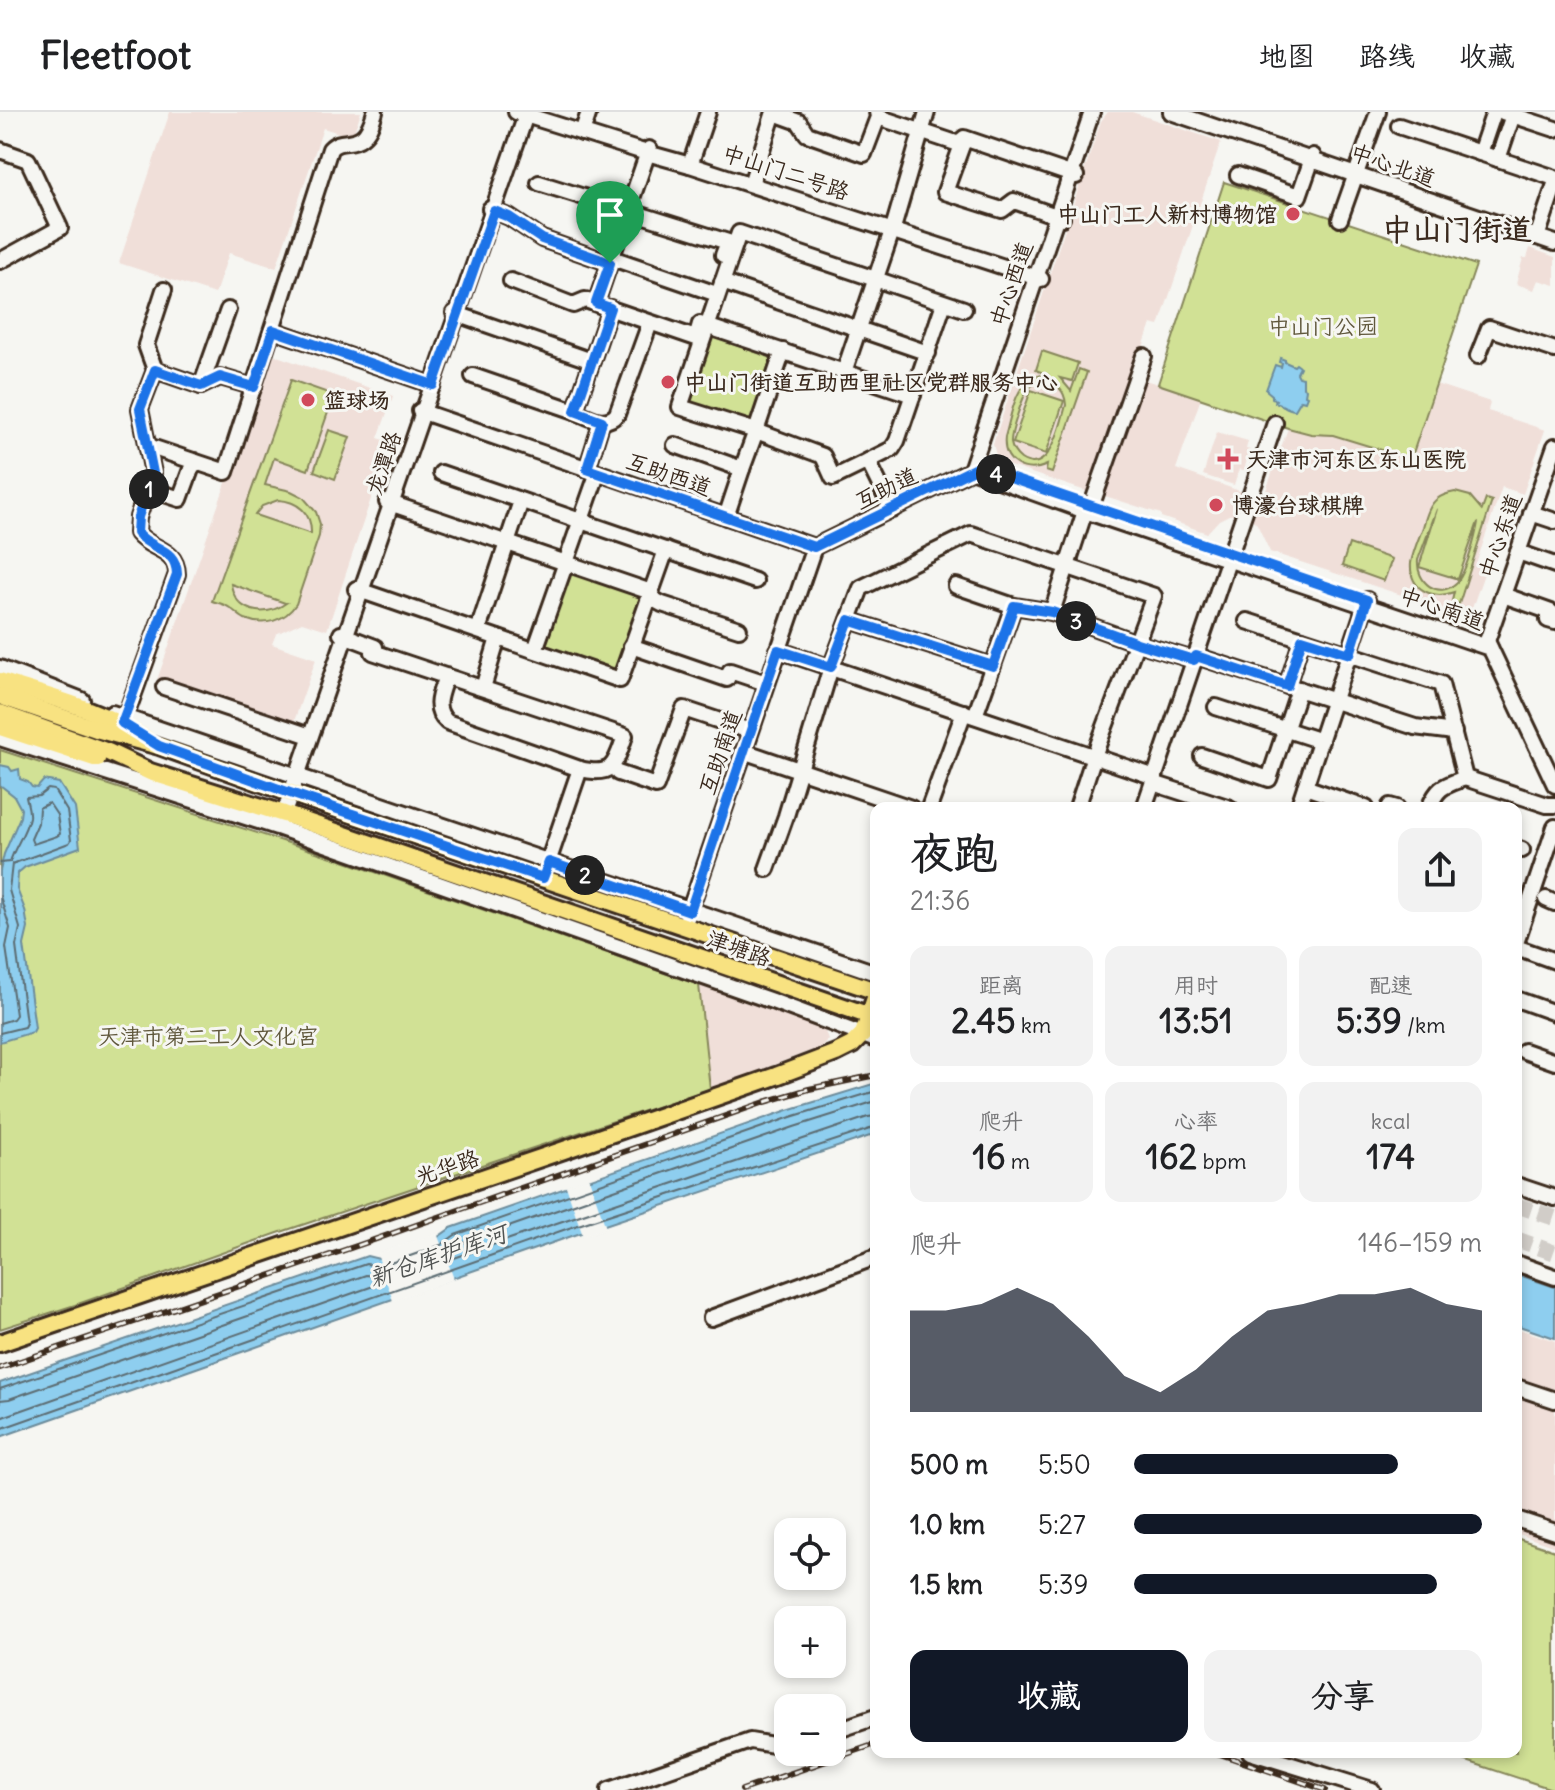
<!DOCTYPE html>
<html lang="zh">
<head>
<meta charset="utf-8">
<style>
  body { margin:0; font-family:Delius,"LXGW WenKai TC",sans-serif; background:#f2f2f2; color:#202124; height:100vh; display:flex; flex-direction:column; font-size:30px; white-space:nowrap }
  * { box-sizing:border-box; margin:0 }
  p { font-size:26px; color:#757577 }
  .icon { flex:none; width:44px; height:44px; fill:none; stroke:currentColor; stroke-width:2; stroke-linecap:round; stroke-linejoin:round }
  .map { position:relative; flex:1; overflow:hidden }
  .details { position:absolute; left:870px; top:690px; width:652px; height:956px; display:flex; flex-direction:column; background:#fff; border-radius:16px; box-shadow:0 4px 12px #0003 }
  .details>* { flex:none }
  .fabs { position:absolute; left:774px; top:1406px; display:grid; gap:16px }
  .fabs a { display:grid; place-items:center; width:72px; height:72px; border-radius:16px; background:#fff; box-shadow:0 4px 12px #0003; font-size:40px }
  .pin { position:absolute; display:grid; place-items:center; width:68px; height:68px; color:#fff; margin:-82px -34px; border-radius:50% 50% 50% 0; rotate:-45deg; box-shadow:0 0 8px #0007 }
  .pin .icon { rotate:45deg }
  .km { position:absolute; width:40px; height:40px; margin:-20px; border-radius:50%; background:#222; color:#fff; font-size:22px; line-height:40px; text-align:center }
  .round { display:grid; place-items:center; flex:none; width:84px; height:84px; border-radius:16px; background:#f2f2f2 }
  .headline { display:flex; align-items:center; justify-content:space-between; height:136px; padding:0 40px }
  h1 { font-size:44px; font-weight:800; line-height:60px }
  .figures { display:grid; grid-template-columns:repeat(3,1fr); gap:12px; height:136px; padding:8px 40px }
  .figures div { display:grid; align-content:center; border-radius:16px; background:#f2f2f2; text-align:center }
  .figures b { font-size:34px; font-weight:800 }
  .figures small { font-size:22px; font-weight:400 }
  .figures p { font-size:22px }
  .chart { height:224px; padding:16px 40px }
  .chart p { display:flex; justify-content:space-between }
  .chart svg { width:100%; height:144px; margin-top:8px; fill:#111827; opacity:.7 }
  .action { display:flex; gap:16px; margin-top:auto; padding:16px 40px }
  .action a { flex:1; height:92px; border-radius:16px; background:#111827; color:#fff; font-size:32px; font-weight:800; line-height:92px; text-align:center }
  .action a+a { background:#f2f2f2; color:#202124 }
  ul { padding:0 40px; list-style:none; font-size:26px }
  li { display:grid; grid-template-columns:128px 96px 1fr; align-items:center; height:60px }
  li i { height:20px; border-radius:10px; background:#111827 }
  header { display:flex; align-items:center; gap:48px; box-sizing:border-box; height:112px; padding:0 40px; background:#fff; border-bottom:2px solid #e0e0e0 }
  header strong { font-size:38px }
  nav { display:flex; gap:44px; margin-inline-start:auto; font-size:28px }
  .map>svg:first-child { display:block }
  .built { fill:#f0dfd9 }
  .green { fill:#d1e195; stroke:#86865a; stroke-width:2; fill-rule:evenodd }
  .water { fill:#8eceef; stroke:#6d8c9b; stroke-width:2 }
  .pier { fill:#f6f6f2 }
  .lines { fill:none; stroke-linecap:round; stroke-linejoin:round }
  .shore { stroke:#5c6c72; stroke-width:2 }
  .major-tunnel { stroke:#d1cdc8; stroke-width:16; stroke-dasharray:16 8; stroke-linecap:butt }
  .minor-casing { stroke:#3b2a1e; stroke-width:20 }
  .major-casing { stroke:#3b2a1e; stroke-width:22 }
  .minor { stroke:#f6f6f2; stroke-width:14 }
  .major { stroke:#f8e281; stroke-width:16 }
  .rail-casing { stroke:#3b2a1e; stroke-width:6 }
  .rail { stroke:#f6f6f2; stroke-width:3; stroke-dasharray:9; stroke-linecap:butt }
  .route-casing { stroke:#fff; stroke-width:16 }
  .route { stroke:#1a73e8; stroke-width:10 }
  .poi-dot { fill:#d1495b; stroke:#f6f6f2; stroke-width:3 }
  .labels { text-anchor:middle; stroke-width:6; stroke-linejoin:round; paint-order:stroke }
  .street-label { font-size:22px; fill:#3b2a1e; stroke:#f6f6f2 }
  .poi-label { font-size:22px; font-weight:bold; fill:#3b2a1e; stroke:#f6f6f2; text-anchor:start }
  .park-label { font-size:22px; fill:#60583c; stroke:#f6f6f2 }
  .water-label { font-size:24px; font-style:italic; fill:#505352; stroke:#f6f6f2 }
  .district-label { font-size:30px; font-weight:bold; fill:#3b2a1e; stroke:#f6f6f2 }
</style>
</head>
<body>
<header>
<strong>Fleetfoot</strong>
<nav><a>地图</a><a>路线</a><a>收藏</a></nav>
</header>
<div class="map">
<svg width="1555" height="1678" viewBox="0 0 1555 1678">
  <rect width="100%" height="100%" fill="#f6f6f2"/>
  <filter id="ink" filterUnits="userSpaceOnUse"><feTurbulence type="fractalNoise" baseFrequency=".0125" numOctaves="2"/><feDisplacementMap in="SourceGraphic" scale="16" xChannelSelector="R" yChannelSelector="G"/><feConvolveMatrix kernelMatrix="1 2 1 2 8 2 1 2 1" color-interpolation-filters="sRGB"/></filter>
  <g filter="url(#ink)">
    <!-- built -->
    <g class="built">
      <path d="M 170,0 L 361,0 L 352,25 L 323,16 L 276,156 L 229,141 L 215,182 L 119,151 Z"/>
      <path d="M 1132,0 L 1221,30 L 1159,214 L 1151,212 L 1092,381 L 1004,352 L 996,343 L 993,332 L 1101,9 L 1108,0 Z"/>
      <path d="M 1530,136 L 1555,145 L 1555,173 L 1538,168 L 1534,178 L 1516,172 L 1523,146 L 1527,146 Z"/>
      <path d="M 271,242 L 393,284 L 378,326 L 390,330 L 327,518 L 302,510 L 276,522 L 272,532 L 316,547 L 292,615 L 157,568 Z"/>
      <path d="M 1139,266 L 1201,286 L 1176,357 L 1263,387 L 1288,316 L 1311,322 L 1333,323 L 1411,347 L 1436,272 L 1490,290 L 1488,299 L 1545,318 L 1523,382 L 1502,375 L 1476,452 L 1486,456 L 1469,505 L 1270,440 L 1257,412 L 1250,405 L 1241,402 L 1229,403 L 1219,408 L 1207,421 L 1161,405 L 1161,402 L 1102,383 Z"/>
      <path d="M 1217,320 L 1248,329 L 1246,337 L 1250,338 L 1244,358 L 1239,357 L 1234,373 L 1203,363 Z"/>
      <path d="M 699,873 L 824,917 L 828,927 L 821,935 L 710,977 Z"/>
      <path d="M 1516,1216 L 1555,1229 L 1555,1435 L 1516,1421 Z"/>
    </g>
    <!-- green -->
    <g class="green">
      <path d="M 1224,70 L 1476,153 L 1411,347 L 1333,323 L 1311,322 L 1288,316 L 1158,272 Z"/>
      <path d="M 707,223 L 775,247 L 751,313 L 684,289 Z"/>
      <path d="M 1042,239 L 1078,251 L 1072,269 L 1060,266 L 1071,279 L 1079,257 L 1087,260 L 1052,361 L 1046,359 L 1047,353 C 1025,363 1002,351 1005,325 C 1013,298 1014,267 1046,262 L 1036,258 ZM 1040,270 C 1055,270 1065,277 1066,293 C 1061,311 1050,366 1021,347 C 1016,343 1012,337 1011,331 C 1010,322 1023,283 1029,276 C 1033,272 1035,272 1040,270 Z"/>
      <path d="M 291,268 L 334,283 L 308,358 L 274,346 L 265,373 L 291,379 L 303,385 L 316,400 L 320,412 L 319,424 L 296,492 C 285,509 264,515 245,507 C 239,504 235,499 230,496 C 225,492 218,491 212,489 ZM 278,388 C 298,389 312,401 311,422 L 255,403 L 262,394 ZM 231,472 L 285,491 L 286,491 C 264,507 235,500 231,472 Z"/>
      <path d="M 1031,278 L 1064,289 L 1046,342 L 1013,331 Z"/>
      <path d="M 329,318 L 350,325 L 335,367 L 314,359 Z"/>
      <path d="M 1455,380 L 1470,384 L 1482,398 L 1486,387 L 1492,389 L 1459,492 L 1452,489 L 1454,480 C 1433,488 1409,478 1411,451 C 1413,439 1419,426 1423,415 C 1426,405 1429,393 1437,387 C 1442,383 1449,381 1455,380 ZM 1437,397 L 1419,455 L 1458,467 L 1478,410 C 1476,423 1466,462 1456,471 C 1438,488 1416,470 1418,448 Z"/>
      <path d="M 1349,432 L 1392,447 L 1384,469 L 1342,454 Z"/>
      <path d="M 569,455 L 645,481 L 618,561 L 542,535 Z"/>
      <path d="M 0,638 L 335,746 L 699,873 L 710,977 L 278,1121 L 75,1193 L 0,1217 Z"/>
      <path d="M 1516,1426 L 1555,1439 L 1555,1678 L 1439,1640 L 1516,1640 Z"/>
    </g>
    <!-- water -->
    <g class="water">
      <path d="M 1280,246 L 1285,248 L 1285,250 L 1294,254 L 1296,252 L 1300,255 L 1297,261 L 1299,265 L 1303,266 L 1303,275 L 1306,277 L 1305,283 L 1307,284 L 1305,289 L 1301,288 L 1295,298 C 1288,298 1282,292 1275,290 L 1276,288 L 1272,286 L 1272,283 L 1266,278 L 1275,253 L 1281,255 L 1282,251 L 1279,250 Z"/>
      <path d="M 0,653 L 9,655 L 12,659 L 19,657 L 20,667 L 28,670 L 32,675 L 37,676 L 44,668 L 59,671 L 75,696 L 80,735 L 25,755 L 18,761 L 17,777 L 25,798 L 28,816 L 24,833 L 35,916 L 33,920 L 0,930 L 0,759 L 4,742 L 20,705 L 21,697 L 14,684 L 0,673 Z"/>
      <path d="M 876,971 L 876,1022 L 572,1124 L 0,1325 L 0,1271 L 367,1144 L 379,1147 L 438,1125 L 451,1116 L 788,998 Z"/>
      <path d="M 1516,1162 L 1555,1175 L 1555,1226 L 1516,1213 Z"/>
    </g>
    <!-- pier -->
    <g class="pier">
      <path d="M 589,1066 L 606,1116 L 583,1124 L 566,1074 Z"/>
      <path d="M 437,1121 L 454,1167 L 393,1189 L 377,1142 Z"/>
    </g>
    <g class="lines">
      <!-- shore -->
      <g class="shore">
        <path d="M 49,691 L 57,703 L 60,722 L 57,724 L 33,732 L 31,727 L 38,711 L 39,696 Z"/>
        <path d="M 0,751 L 10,750 C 14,735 26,721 29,705 C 30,698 27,691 26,685 L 39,684 L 48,677 L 54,678 L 67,699 L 71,728 L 69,731 L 12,752 L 9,778 L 20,816 L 16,834 L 26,911 L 24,915 L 0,921"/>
        <path d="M 0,784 L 10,816 L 6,835 L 16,903 L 13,907 L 0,911"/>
        <path d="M 876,989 L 794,1015 L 460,1132 L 450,1140 L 449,1144 L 454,1146 L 868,1005 L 876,1004"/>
        <path d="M 0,1277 L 366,1152 L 382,1154 L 441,1133 L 455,1123 L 791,1005 L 876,979"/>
        <path d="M 0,1288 L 9,1287 L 366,1163 L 378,1165 L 381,1167 L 379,1172 L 0,1306"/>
        <path d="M 0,1317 L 569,1116 L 876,1015"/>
      </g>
      <!-- major-tunnel -->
      <g class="major-tunnel">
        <path d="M 1516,1093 L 1555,1106"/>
        <path d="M 1516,1127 L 1555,1141"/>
      </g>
      <defs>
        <g id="minor">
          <path d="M 516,0 L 647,41 L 690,53 L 1041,167"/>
          <path d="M 1171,0 L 1555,131"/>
          <path d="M 1503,0 L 1555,17"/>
          <path d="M 774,1 L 799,10 L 807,22 L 864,42 L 878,5 L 877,0"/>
          <path d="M 878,5 L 962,33 L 964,26 L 1076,64"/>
          <path d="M 1399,14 L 1555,66"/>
          <path d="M 582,21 L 589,0"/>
          <path d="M 962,33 L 945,80 L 1002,98 L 1014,89 L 1062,106"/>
          <path d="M 0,38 L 28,48 L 60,116 L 0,149"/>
          <path d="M 1480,41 L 1494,0"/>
          <path d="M 1498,47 L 1514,0"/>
          <path d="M 690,53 L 708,0"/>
          <path d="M 1238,63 L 1299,84 L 1313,44"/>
          <path d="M 539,71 L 728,130 L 723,143"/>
          <path d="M 751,72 L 774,0"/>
          <path d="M 490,97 L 509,105 L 542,127 L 610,151"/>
          <path d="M 1340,107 L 1378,0"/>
          <path d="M 1537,125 L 1555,72"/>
          <path d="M 612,146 L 711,180"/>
          <path d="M 511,169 L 573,193 L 585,188 L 696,226 L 700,212"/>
          <path d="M 722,170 L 928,241"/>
          <path d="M 596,191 L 649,37"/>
          <path d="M 454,201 L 592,249"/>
          <path d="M 706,214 L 913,283"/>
          <path d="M 273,218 L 433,273"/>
          <path d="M 783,239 L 756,319 L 680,295 L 739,121 L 964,197"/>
          <path d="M 1478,244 L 1489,216 L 1555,238"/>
          <path d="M 155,258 L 201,274 L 228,198"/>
          <path d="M 844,260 L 894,113 L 927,0"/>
          <path d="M 473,264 L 575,299 L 610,196"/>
          <path d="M 201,274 L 220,265 L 254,275"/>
          <path d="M 420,299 L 814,435"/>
          <path d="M 575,299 C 589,305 605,316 617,302 L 650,211"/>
          <path d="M 675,333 L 742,357 L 756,319 L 823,344 L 833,366 L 868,349 L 892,398"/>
          <path d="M 148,334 L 226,360 L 330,37 C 340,26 351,34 362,25 C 370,19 372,9 375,0"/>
          <path d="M 868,349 L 892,337 L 897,329 L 944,191"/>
          <path d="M 587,357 L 602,309"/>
          <path d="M 971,358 L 1085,399 L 1490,536"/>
          <path d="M 971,358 L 1092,0"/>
          <path d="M 441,361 L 755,469"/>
          <path d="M 149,377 L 180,387 L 194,349"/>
          <path d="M 387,390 L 651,480"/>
          <path d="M 1089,401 L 1144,244"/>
          <path d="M 1531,401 L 1555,409"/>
          <path d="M 726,405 L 742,357"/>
          <path d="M 814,435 L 978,355"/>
          <path d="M 1518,440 L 1555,453"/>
          <path d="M 956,474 L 1014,494 L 1052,500 L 1137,531 L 1194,548"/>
          <path d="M 356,477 L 620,568 L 666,438"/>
          <path d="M 1503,483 L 1551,500 L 1548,508 L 1555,510"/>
          <path d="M 649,485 L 662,492 L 739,517"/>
          <path d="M 1052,500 L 1087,393"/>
          <path d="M 849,508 L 993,554"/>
          <path d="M 1247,509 L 1441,572 L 1465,666 L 1547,693 L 1555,693"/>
          <path d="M 478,518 L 521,389"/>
          <path d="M 341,522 L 375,535 L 373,540 L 625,624 C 615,652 614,665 580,657 L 447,610 C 432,596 440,582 446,564"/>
          <path d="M 1487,529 L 1555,334"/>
          <path d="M 1487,529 L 1555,673"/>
          <path d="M 631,534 L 727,567 L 730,559 L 766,571"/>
          <path d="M 535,538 L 598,360"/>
          <path d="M 778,538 L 1155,665"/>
          <path d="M 1196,544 L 1415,615 L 1454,620"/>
          <path d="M 0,556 L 82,588"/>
          <path d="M 1287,574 L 1302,527"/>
          <path d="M 164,575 L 310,624"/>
          <path d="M 483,576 L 498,526"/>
          <path d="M 1216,595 L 1321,629"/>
          <path d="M 112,601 L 876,861"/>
          <path d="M 975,604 L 1014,494"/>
          <path d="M 122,611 L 125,606 L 177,462 C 176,435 151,439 137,421 L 138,405 L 153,361 L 140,297 L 155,258 L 146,233 L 164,178"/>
          <path d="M 0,626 L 277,715 L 772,889 L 876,928"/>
          <path d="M 743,639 L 911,696"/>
          <path d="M 1202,644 L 1269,667 L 1299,577"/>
          <path d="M 618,661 L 656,674 L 684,597 L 750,619"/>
          <path d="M 1153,671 L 1230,696"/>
          <path d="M 1305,675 L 1366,696"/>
          <path d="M 929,696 L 964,600"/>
          <path d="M 1144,696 L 1275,311"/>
          <path d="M 1298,696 L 1367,488"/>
          <path d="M 1389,696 L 1390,694 L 1397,696"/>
          <path d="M 1429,696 C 1438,674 1444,674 1465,666"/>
          <path d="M 281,710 L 527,0"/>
          <path d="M 1516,736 L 1522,738"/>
          <path d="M 767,757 L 786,704 L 831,555 L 861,476 L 971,422 L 1154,484 L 1094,644 L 1077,696"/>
          <path d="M 545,759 L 580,657"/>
          <path d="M 1546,787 L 1555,791"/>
          <path d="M 687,806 L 814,435"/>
          <path d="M 1516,831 L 1555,715"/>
          <path d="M 1516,835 L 1555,849"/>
          <path d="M 1516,887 L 1555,901"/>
          <path d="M 1524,939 L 1555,950"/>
          <path d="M 1516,1073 L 1555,1086"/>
          <path d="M 1516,1151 L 1555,1165"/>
          <path d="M 711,1206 L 876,1145"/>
          <path d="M 1516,1275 L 1555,1288"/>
          <path d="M 1516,1407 L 1555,1420"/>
          <path d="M 832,1620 L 876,1605"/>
          <path d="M 1250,1640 L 1372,1678"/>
          <path d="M 609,1678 L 750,1629 L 785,1635 L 788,1634"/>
        </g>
        <g id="major">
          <path d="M 0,569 C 50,585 102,598 147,627"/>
          <path d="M 0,584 L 96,617 L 159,634 L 290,681 L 876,879"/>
          <path d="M 0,601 L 108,640 L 150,660 L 284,702 L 876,906"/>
          <path d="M 0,615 L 97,647"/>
          <path d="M 0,1231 L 564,1038 L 776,964 L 836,941 L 852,933 L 863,922 L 876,883"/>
        </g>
      </defs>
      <!-- minor casing -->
      <use href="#minor" class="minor-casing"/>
      <!-- major casing -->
      <use href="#major" class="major-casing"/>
      <!-- minor -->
      <use href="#minor" class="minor"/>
      <!-- major -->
      <use href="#major" class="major"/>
      <defs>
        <g id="rail">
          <path d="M 0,1256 L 368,1130 L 765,990 L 809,977 L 876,963"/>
          <path d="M 1214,1640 L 1325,1678"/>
          <path d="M 742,1678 L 876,1632"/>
        </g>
      </defs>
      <!-- rail casing -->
      <use href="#rail" class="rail-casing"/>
      <!-- rail -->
      <use href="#rail" class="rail"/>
    </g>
  </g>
  <g class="lines" filter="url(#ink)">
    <defs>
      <path id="route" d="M 494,99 L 509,105 L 542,127 L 610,151 L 596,191 L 610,196 L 575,299 L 602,309 L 587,357 L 814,435 L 978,355 L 1367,488 L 1350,542 L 1302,527 L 1287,574 L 1196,544 L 1194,548 L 1137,531 L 1052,500 L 1014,494 L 993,554 L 849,508 L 831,555 L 778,538 L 690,799 L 549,750 L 543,766 L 290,681 L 159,634 L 122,611 L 177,462 C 176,435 152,439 137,421 L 138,405 L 153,361 L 140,297 L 155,258 L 201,274 L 220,265 L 254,275 L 273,218 L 433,273 Z"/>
    </defs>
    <!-- route casing -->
    <use href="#route" class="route-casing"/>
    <!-- route -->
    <use href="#route" class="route"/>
  </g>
  <!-- markers -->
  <g class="poi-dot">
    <circle cx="1293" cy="102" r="8"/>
    <circle cx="668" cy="270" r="8"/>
    <circle cx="308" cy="288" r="8"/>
    <path d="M1224 335h8v8h8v8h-8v8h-8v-8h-8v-8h8z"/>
    <circle cx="1216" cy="393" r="8"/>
  </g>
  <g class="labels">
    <!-- street labels -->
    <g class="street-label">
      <text transform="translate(1393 53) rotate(19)" y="8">中心北道</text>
      <text transform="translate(786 60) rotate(18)" y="8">中山门二号路</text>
      <text transform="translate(1011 172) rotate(-71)" y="8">中心西道</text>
      <text transform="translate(383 351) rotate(-71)" y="8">龙潭路</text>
      <text transform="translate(669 362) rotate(19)" y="8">互助西道</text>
      <text transform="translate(886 376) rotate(-26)" y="8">互助道</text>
      <text transform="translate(1500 424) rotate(-71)" y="8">中心东道</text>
      <text transform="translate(1442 496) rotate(19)" y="8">中心南道</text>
      <text transform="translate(720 640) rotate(-71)" y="8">互助南道</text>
      <text transform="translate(739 836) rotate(19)" y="8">津塘路</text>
      <text transform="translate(447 1055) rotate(-19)" y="8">光华路</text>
    </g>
    <!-- poi labels -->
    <g class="poi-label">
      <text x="1277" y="110" text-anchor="end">中山门工人新村博物馆</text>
      <text x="684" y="278">中山门街道互助西里社区党群服务中心</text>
      <text x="324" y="296">篮球场</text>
      <text x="1246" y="355">天津市河东区东山医院</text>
      <text x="1232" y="401">博濠台球棋牌</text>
    </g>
    <!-- park labels -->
    <g class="park-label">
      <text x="1323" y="222">中山门公园</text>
      <text x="208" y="932">天津市第二工人文化宫</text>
    </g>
    <!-- water labels -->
    <g class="water-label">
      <text transform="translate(438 1144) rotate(-19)" y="8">新仓库护库河</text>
    </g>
    <!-- district labels -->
    <g class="district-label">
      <text x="1457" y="128">中山门街道</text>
    </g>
  </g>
</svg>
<div class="fabs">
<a><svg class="icon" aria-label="locate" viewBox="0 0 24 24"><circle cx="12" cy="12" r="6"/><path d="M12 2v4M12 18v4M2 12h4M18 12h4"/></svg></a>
<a>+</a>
<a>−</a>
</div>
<div class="pin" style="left:610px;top:151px;background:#1e9e55"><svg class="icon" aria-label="arrive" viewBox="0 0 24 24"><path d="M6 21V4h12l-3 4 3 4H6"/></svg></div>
<b class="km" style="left:149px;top:377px">1</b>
<b class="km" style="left:585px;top:763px">2</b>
<b class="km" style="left:1076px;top:509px">3</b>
<b class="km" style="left:996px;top:362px">4</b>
<section class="details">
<div class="headline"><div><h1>夜跑</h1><p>21:36</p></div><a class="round"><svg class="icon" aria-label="share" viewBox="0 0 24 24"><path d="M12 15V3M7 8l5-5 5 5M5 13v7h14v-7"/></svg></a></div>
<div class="figures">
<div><p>距离</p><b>2.45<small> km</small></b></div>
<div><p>用时</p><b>13:51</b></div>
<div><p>配速</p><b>5:39<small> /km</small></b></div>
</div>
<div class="figures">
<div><p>爬升</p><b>16<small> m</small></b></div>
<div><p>心率</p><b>162<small> bpm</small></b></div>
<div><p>kcal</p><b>174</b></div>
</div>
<div class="chart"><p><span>爬升</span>146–159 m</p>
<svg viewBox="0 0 160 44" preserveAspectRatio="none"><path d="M0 44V13L10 13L20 11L30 6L40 11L50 21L60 33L70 38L80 31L90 21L100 13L110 11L120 8L130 8L140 6L150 11L160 13V44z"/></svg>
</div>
<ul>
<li><b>500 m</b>5:50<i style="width:76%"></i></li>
<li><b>1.0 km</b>5:27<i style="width:100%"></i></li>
<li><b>1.5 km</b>5:39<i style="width:87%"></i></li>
</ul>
<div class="action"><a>收藏</a><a>分享</a></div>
</section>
</div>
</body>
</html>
